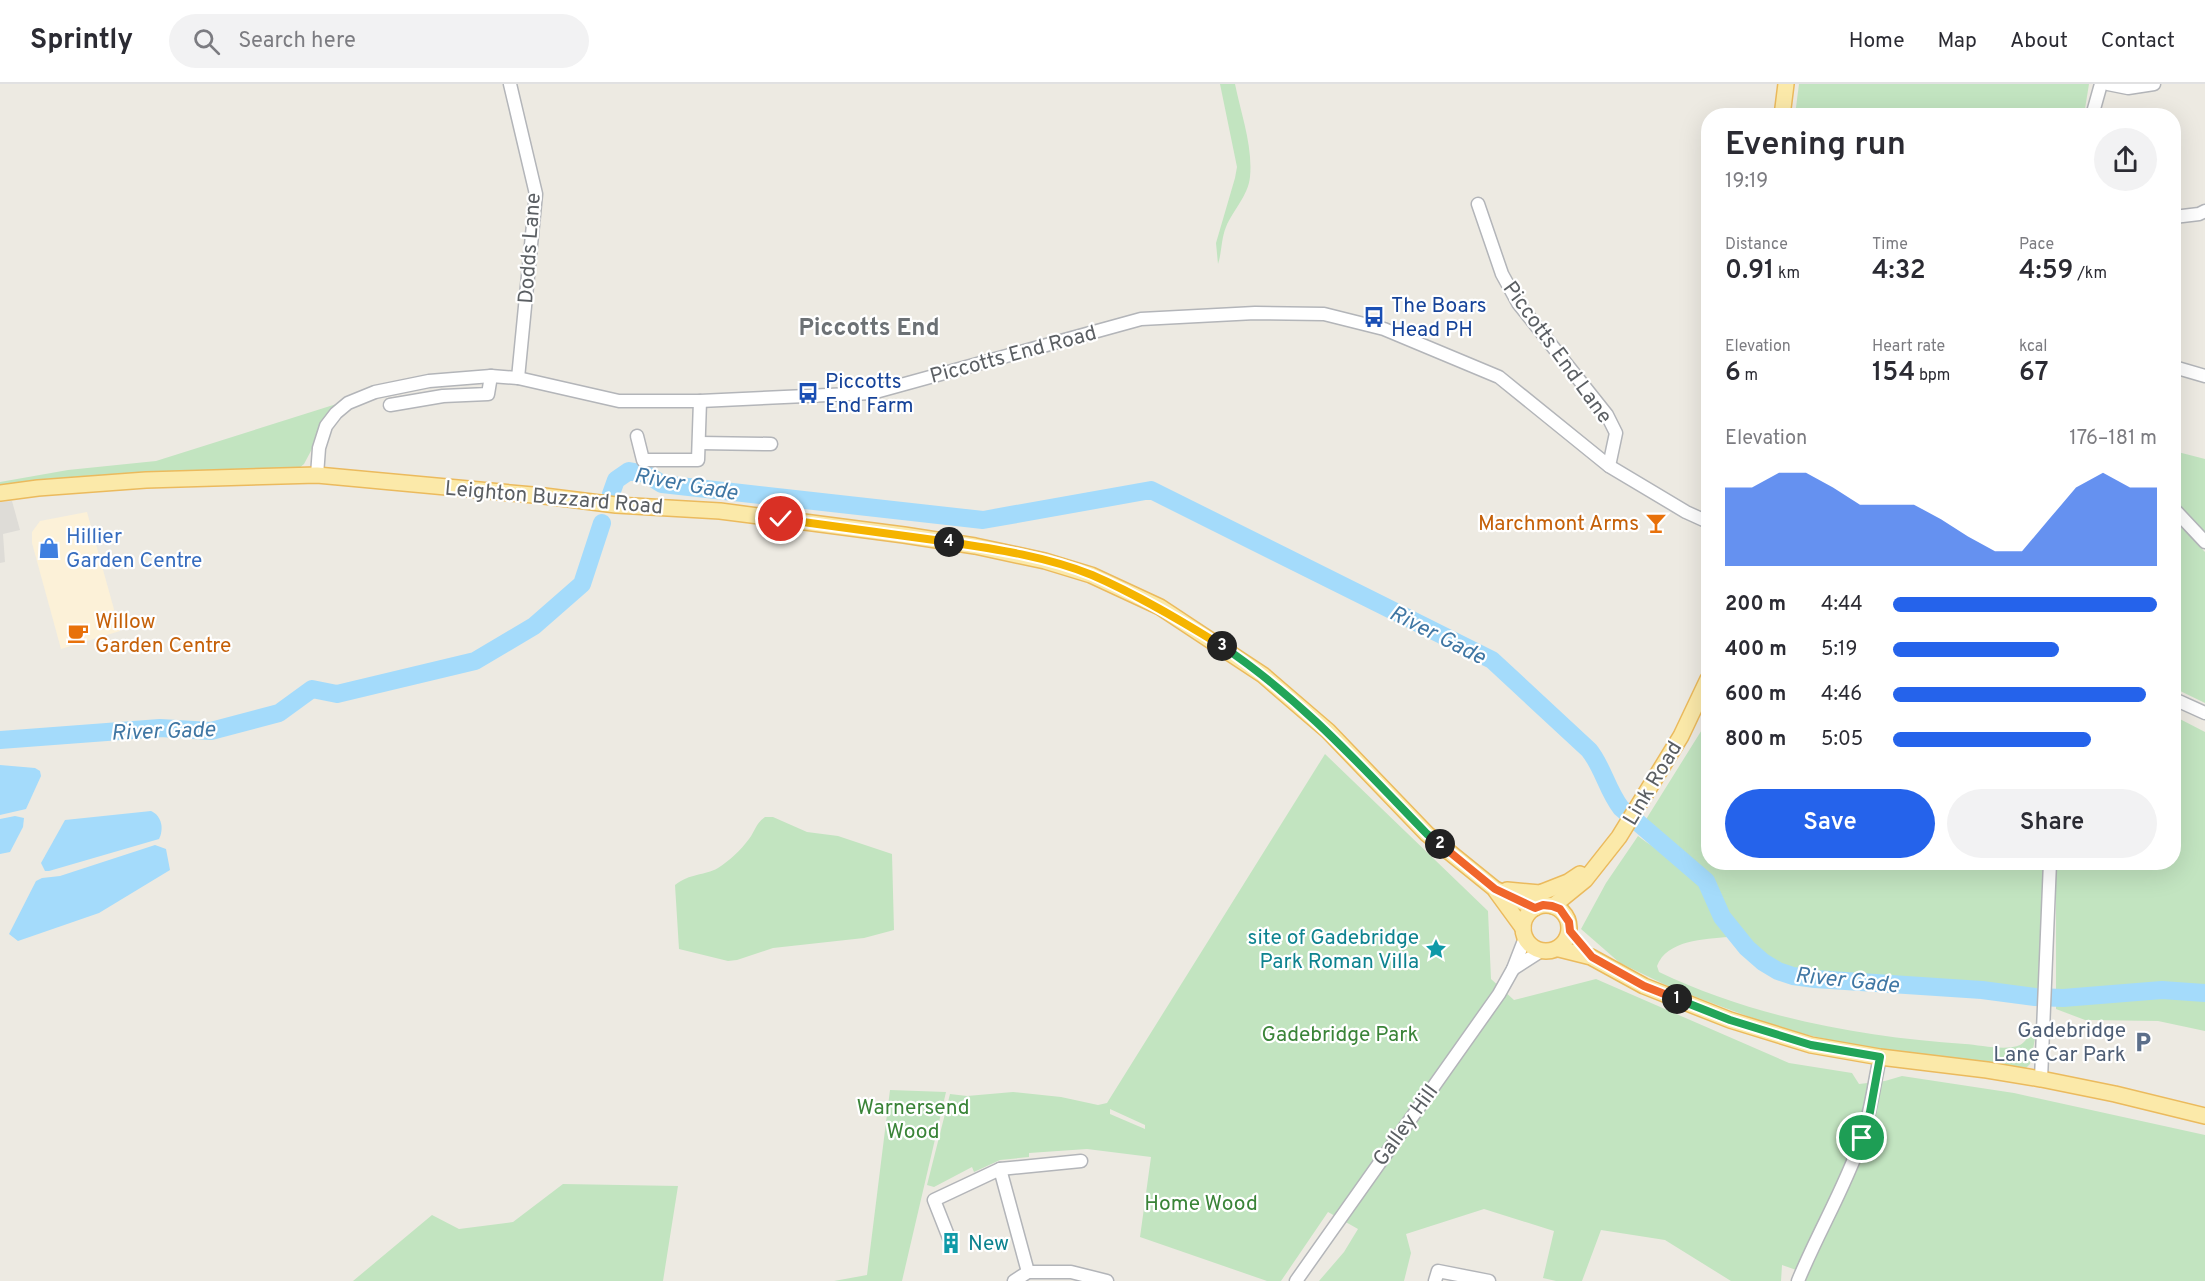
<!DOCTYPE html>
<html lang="en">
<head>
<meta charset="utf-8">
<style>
  body { margin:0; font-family:Overpass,sans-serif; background:#f2f2f3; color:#2b2b33; height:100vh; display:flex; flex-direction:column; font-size:22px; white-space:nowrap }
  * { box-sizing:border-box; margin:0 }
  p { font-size:20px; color:#7c7c81 }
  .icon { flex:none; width:33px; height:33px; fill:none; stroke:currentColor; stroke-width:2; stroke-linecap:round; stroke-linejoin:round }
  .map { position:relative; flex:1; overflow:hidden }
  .details { position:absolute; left:1701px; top:24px; width:480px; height:762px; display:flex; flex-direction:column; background:#fff; border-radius:24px; box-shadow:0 6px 24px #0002 }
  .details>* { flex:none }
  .pin { position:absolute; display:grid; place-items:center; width:51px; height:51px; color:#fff; margin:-26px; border:3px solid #fff; border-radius:50%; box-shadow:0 2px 6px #0007 }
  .km { position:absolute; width:30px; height:30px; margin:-15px; border-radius:50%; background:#222; color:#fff; font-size:16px; line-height:30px; text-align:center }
  .round { display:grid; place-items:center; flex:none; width:63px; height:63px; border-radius:32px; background:#f2f2f3 }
  .summary { display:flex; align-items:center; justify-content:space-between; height:102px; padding:0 24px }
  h1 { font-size:33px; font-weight:600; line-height:45px }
  .stats { display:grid; grid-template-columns:repeat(3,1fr); gap:9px; height:102px; padding:6px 24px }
  .stats div { display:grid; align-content:center }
  .stats b { font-size:26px; font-weight:600 }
  .stats small { font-size:16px; font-weight:400 }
  .stats p { font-size:16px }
  .chart { height:168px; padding:12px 24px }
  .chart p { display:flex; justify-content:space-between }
  .chart svg { width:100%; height:108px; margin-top:6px; fill:#2563eb; opacity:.7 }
  .primary-button { display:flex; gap:12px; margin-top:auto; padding:12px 24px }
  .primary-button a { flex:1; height:69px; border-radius:36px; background:#2563eb; color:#fff; font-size:24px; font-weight:600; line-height:69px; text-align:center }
  .primary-button a+a { background:#f2f2f3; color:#2b2b33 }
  ul { padding:0 24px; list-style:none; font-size:20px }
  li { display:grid; grid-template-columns:96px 72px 1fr; align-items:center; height:45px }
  li i { height:15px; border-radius:8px; background:#2563eb }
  header { display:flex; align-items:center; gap:36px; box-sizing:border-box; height:84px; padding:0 30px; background:#fff; border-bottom:2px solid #e1e1e2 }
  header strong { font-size:28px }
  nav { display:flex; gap:33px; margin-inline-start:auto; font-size:21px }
  .search { width:420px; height:54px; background:#f2f2f3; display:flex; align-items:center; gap:15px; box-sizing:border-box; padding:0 21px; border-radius:33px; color:#7c7c81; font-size:22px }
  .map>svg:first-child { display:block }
  .commercial { fill:#fcf1d8 }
  .industrial { fill:#dedcd7 }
  .green { fill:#c2e4c0; fill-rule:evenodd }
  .water { fill:#a4dbfb }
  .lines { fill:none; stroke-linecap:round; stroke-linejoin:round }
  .river { stroke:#a4dbfb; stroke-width:18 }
  .minor-casing { stroke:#b3b5b9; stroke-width:15 }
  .major-casing { stroke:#ebba5d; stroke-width:18 }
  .minor { stroke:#fff; stroke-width:12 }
  .major { stroke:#fbe9a9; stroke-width:15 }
  .split-1-casing { stroke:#fff; stroke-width:12 }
  .split-2-casing { stroke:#fff; stroke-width:12 }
  .split-3-casing { stroke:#fff; stroke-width:12 }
  .split-4-casing { stroke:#fff; stroke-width:12 }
  .split-5-casing { stroke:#fff; stroke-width:12 }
  .split-1 { stroke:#22a559; stroke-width:8 }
  .split-2 { stroke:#f0652b; stroke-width:8 }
  .split-3 { stroke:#22a559; stroke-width:8 }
  .split-4 { stroke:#f5b400; stroke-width:8 }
  .split-5 { stroke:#f5b400; stroke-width:8 }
  .labels { text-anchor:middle; stroke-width:4.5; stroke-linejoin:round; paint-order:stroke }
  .street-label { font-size:21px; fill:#5b5f63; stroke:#fff }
  .transit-label { font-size:21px; fill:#164399; stroke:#fff; text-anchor:start }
  .food-label { font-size:21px; fill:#c56008; stroke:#fff; text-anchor:end }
  .shop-label { font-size:21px; fill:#366cbe; stroke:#fff; text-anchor:start }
  .culture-label { font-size:21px; fill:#0d838f; stroke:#fff; text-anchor:end }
  .service-label { font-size:21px; fill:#4e5e75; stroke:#fff; text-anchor:end }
  .park-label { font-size:21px; fill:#3a8438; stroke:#fff }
  .water-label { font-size:22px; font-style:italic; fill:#4077a4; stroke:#fff }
  .quarter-label { font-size:24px; font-weight:bold; fill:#6c7175; stroke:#fff }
</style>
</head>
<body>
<header>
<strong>Sprintly</strong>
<div class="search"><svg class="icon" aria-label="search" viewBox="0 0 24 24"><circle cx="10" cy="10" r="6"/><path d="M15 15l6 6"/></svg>Search here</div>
<nav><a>Home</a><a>Map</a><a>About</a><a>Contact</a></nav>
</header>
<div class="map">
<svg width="2205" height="1197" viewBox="0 0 2205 1197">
  <rect width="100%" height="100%" fill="#edeae2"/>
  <!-- commercial -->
  <path class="commercial" d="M 87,428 L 120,547 L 61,565 L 32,459 L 32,448 L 40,437 Z"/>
  <!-- industrial -->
  <path class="industrial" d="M 12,417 L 20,446 L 3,450 L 5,478 L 0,479 L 0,418 Z"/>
  <!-- green -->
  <g class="green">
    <path d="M 1220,0 L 1235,0 C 1241,30 1253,62 1250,93 C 1248,112 1233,126 1226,143 C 1221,155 1222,168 1218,180 L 1216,159 L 1235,94 L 1237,83 Z"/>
    <path d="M 1799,0 L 2089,0 L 2084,31 L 1795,31 Z"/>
    <path d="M 346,317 L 321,348 L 304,380 L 298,385 L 235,385 L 0,402 L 0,398 L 68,386 L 156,377 Z"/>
    <path d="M 2174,367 L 2205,375 L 2205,458 L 2174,425 Z"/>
    <path d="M 2174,436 L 2205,468 L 2205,619 L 2174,604 Z"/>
    <path d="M 2174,632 L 2205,648 L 2205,947 L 2158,937 L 2085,936 L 2056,925 L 2056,779 L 2174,778 Z"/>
    <path d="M 1708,636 L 1708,778 L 2044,779 L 2038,912 L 2006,905 L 1821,893 L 1785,885 L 1768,875 L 1751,861 L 1730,834 L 1716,798 L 1707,788 L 1643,740 L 1640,745 Z"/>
    <path d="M 1325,670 L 1488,827 L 1491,895 L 1514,916 L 1596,895 L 1789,979 L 1852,989 L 1859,1000 L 1885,997 L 1902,992 L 2014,1009 L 2205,1051 L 2205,1197 L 1801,1197 L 1802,1188 L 1782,1181 L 1781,1197 L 1731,1197 L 1665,1156 L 1601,1146 L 1582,1197 L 1556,1197 L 1543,1194 L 1554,1147 L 1484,1125 L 1406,1150 L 1411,1169 L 1404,1197 L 1319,1197 L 1344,1168 L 1358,1145 L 1328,1128 L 1281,1197 L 1267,1197 L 1140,1153 L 1151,1073 L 1087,1065 L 1029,1069 L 1029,1073 L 1000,1076 L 974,1088 L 972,1083 L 934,1103 L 927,1101 L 950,1010 L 967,1012 L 1013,1008 L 1061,1013 L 1098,1021 L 1107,1019 ZM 1110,1025 L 1145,1041 L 1145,1045 L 1110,1030 Z"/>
    <path d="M 765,733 L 773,733 L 807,748 L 838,752 L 892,770 L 894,846 L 864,854 L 773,864 L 737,876 L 728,877 L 679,865 L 675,801 C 690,789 704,792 718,784 C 729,777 741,766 749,755 C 755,747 756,739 765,733 Z"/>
    <path d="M 1638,752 C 1659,768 1686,782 1701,803 C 1712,819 1717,837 1729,853 C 1704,855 1667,856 1657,882 L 1659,888 C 1753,933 1861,953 1965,960 C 1979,961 2007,967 2020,961 C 2028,957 2034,942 2039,935 L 2030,980 L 2026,984 L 1877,967 L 1782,945 L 1674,905 L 1620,879 L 1581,845 L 1606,799 Z"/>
    <path d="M 890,1006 L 946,1008 L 902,1197 L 834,1197 L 867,1191 Z"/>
    <path d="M 563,1100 L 678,1102 L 663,1197 L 353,1197 L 432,1131 L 459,1145 L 513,1138 Z"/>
  </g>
  <!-- water -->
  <g class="water">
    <path d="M 0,681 L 35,684 L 40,687 L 41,692 L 26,725 L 0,731 Z"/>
    <path d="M 151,727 C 162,732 164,745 159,755 L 49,787 L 45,787 L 41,779 L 65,736 Z"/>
    <path d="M 15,732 L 24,734 L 23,743 L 10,768 L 0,770 L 0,735 Z"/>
    <path d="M 155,761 L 166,765 L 170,786 L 99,829 L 18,857 L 9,850 L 36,797 L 42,794 L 60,792 Z"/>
  </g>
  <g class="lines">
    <!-- river -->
    <g class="river">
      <path d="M 611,410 L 616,396 L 629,387 L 646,390 L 662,400 L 983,436 L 1151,406 L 1492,576 L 1589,666 C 1603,683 1607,706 1621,724 L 1706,797 L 1722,833 L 1747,864 L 1763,878 L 1778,887 L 1793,892 L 1815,895 L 1982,906 L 2035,913 L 2063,914 L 2162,906 L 2205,909"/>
      <path d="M 0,656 L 160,644 L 211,647 L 279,629 L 312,605 L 337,610 L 475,577 L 534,542 L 582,500 L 602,439"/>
    </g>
    <defs>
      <g id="minor">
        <path d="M 510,0 L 536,110 L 518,294"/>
        <path d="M 2108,0 L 2128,4 L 2154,0"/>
        <path d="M 2092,32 L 2101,0"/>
        <path d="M 1478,120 L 1502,190 L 1518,219 L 1607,331 L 1616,349 L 1609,382"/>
        <path d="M 2174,133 L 2199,130 L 2205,127"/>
        <path d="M 2174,283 L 2205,292"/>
        <path d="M 390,321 L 443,312 L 488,310 L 491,292"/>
        <path d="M 637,352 L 643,376 L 698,376 L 700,317"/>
        <path d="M 699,359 L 771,360"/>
        <path d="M 317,391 L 319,364 L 326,342 L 336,329 L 348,319 L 375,308 L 429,297 L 491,292 L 518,294 L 619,317 L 700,317 L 872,309 L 1141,235 L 1255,229 L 1324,230 L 1384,245 L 1499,293 L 1609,382 L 1686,428 L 1708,438"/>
        <path d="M 2174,425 L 2205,458"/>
        <path d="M 2174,615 L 2205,629"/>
        <path d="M 1513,885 L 1541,867"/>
        <path d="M 2041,995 L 2050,778"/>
        <path d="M 1000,1085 L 1028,1188"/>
        <path d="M 949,1154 L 934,1116 L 1000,1085 L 1081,1077"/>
        <path d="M 1014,1197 L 1028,1188 L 1071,1188 L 1107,1197"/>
        <path d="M 1296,1197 L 1499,910 L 1513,885 L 1525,854"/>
        <path d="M 1435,1197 L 1438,1187 L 1489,1197"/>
        <path d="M 1798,1197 C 1818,1148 1845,1104 1862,1054 C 1871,1028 1874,1000 1880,973"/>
      </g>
      <g id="major">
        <path d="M 1782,32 L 1786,0"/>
        <path d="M 0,409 L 38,404 L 146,396 L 317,391 L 544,412 L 616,421 L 720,427 L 904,451 L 975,462 L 1045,477 L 1091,491 L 1160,523 L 1263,591 L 1328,647 L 1427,750 L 1495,805 L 1535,824"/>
        <path d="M 1507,806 L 1540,809 L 1568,798 L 1580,790"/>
        <path d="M 1496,807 L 1523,844"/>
        <circle cx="1546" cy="844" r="23"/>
        <path d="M 1553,822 L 1585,796 L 1619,753 L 1681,652 L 1708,595"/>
        <path d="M 1559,865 L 1591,873 L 1644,902 L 1730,936 L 1811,961 L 1880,973 L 1987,986 L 2041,995 L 2115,1010 L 2205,1032"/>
      </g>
    </defs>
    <!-- minor casing -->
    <use href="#minor" class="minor-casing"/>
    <!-- major casing -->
    <use href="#major" class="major-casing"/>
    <!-- minor -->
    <use href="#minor" class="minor"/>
    <!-- major -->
    <use href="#major" class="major"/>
  </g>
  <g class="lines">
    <defs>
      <path id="split-1" d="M 1677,915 L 1730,936 L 1811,961 L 1880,973 L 1870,1028 L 1862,1054"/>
      <path id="split-2" d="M 1440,760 L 1495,805 L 1535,824 L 1543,821 L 1552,822 L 1560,825 L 1569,838 L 1570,847 L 1592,873 L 1644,902 L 1677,915"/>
      <path id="split-3" d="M 1222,562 C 1300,614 1362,683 1427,750 L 1440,760"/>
      <path id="split-4" d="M 949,458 C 996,465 1048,473 1092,491 C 1138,511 1180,536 1222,562"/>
      <path id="split-5" d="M 781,435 L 949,458"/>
    </defs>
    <!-- split-1 casing -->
    <use href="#split-1" class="split-1-casing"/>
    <!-- split-2 casing -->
    <use href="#split-2" class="split-2-casing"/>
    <!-- split-3 casing -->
    <use href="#split-3" class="split-3-casing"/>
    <!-- split-4 casing -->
    <use href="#split-4" class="split-4-casing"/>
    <!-- split-5 casing -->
    <use href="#split-5" class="split-5-casing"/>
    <!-- split-1 -->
    <use href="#split-1" class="split-1"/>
    <!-- split-2 -->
    <use href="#split-2" class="split-2"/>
    <!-- split-3 -->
    <use href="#split-3" class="split-3"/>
    <!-- split-4 -->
    <use href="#split-4" class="split-4"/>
    <!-- split-5 -->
    <use href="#split-5" class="split-5"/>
  </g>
  <!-- icons -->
  <defs>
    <symbol id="bus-bare" viewBox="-9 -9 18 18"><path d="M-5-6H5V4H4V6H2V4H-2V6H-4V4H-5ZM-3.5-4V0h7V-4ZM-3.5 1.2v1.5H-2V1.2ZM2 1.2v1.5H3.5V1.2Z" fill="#1a4fb4" stroke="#fff" stroke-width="2.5" paint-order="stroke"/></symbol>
    <symbol id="bar-bare" viewBox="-9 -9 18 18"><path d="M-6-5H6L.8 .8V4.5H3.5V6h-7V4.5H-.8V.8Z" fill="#e8710a" stroke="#fff" stroke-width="2.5" paint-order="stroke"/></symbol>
    <symbol id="shop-bare" viewBox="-9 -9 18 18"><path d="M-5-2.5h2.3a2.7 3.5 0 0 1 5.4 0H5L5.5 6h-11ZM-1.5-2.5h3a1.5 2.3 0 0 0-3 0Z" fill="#3f7fe0" stroke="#fff" stroke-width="2.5" paint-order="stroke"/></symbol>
    <symbol id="cafe-bare" viewBox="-9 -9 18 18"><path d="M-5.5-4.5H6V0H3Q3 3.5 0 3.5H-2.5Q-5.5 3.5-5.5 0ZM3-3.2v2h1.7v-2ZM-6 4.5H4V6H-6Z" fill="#e8710a" stroke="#fff" stroke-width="2.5" paint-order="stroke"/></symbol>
    <symbol id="sight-bare" viewBox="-9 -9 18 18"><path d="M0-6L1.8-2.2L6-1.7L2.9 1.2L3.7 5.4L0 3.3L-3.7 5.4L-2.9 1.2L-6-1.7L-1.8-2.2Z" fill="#0f9aa8" stroke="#fff" stroke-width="2.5" paint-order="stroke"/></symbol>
    <symbol id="parking-bare" viewBox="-9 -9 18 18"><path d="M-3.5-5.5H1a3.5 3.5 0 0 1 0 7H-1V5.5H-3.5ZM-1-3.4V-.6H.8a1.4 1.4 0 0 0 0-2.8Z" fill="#5c6f8a" stroke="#fff" stroke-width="2.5" paint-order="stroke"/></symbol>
    <symbol id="building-bare" viewBox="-9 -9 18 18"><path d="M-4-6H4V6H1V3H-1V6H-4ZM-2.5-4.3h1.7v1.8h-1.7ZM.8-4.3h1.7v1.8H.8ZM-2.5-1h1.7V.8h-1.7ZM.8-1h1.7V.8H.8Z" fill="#0f9aa8" stroke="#fff" stroke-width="2.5" paint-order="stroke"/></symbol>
  </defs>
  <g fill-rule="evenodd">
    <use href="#bus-bare" x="1359" y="218" width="30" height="30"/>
    <use href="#bus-bare" x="793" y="294" width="30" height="30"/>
    <use href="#bar-bare" x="1641" y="424" width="30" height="30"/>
    <use href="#shop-bare" x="34" y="449" width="30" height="30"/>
    <use href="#cafe-bare" x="63" y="534" width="30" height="30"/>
    <use href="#sight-bare" x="1421" y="850" width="30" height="30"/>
    <use href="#parking-bare" x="2128" y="943" width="30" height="30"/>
    <use href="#building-bare" x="936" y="1144" width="30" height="30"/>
  </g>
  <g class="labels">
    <!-- street labels -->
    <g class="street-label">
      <text transform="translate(529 164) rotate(-86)" y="7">Dodds Lane</text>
      <text transform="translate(1558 268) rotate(54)" y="7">Piccotts End Lane</text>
      <text transform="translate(1013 270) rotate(-15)" y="7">Piccotts End Road</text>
      <text transform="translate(554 413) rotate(5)" y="7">Leighton Buzzard Road</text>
      <text transform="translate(1652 699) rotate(-59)" y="7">Link Road</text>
      <text transform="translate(1405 1041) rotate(-54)" y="7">Galley Hill</text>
    </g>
    <!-- transit labels -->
    <g class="transit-label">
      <text x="1391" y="228">The Boars<tspan x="1391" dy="24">Head PH</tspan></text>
      <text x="825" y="304">Piccotts<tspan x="825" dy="24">End Farm</tspan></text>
    </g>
    <!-- food labels -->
    <g class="food-label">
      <text x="1639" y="446">Marchmont Arms</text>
      <text x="95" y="544" text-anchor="start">Willow<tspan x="95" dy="24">Garden Centre</tspan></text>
    </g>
    <!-- shop labels -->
    <g class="shop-label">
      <text x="66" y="459">Hillier<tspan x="66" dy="24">Garden Centre</tspan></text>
    </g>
    <!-- culture labels -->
    <g class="culture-label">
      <text x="1419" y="860">site of Gadebridge<tspan x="1419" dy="24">Park Roman Villa</tspan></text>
      <text x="968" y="1166" text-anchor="start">New</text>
    </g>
    <!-- service labels -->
    <g class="service-label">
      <text x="2126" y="953">Gadebridge<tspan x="2126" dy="24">Lane Car Park</tspan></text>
    </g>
    <!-- park labels -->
    <g class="park-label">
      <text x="1340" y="957">Gadebridge Park</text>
      <text x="913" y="1030">Warnersend<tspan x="913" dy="24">Wood</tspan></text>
      <text x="1201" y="1126">Home Wood</text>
    </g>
    <!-- water labels -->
    <g class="water-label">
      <text transform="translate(686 399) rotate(10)" y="8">River Gade</text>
      <text transform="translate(1438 550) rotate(27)" y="8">River Gade</text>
      <text transform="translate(163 646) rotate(-2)" y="8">River Gade</text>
      <text transform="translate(1847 895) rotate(6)" y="8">River Gade</text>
    </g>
    <!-- quarter labels -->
    <g class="quarter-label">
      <text x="869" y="251">Piccotts End</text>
    </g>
  </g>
</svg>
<div class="pin" style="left:1862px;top:1054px;background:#1e9e55"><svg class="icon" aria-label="arrive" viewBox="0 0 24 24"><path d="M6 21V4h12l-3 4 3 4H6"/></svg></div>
<div class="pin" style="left:781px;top:435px;background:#d93025"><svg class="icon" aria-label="check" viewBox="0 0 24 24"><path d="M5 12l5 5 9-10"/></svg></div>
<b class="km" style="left:1677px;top:915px">1</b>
<b class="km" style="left:1440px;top:760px">2</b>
<b class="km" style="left:1222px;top:562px">3</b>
<b class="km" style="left:949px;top:458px">4</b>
<section class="details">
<div class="summary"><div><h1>Evening run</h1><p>19:19</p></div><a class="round"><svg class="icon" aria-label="share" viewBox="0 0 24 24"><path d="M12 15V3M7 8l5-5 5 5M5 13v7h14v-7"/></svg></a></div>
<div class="stats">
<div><p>Distance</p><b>0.91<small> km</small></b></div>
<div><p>Time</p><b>4:32</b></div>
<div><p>Pace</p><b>4:59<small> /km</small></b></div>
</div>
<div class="stats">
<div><p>Elevation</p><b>6<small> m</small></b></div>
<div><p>Heart rate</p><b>154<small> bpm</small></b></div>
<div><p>kcal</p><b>67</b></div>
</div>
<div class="chart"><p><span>Elevation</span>176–181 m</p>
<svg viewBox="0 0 160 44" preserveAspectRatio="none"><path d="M0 44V12L10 12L20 6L30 6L40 12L50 19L60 19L70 19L80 25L90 32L100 38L110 38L120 25L130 12L140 6L150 12L160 12V44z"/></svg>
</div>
<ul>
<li><b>200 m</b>4:44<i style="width:100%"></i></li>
<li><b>400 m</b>5:19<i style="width:63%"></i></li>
<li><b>600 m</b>4:46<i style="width:96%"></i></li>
<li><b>800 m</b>5:05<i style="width:75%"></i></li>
</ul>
<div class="primary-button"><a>Save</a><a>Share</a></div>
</section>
</div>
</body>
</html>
